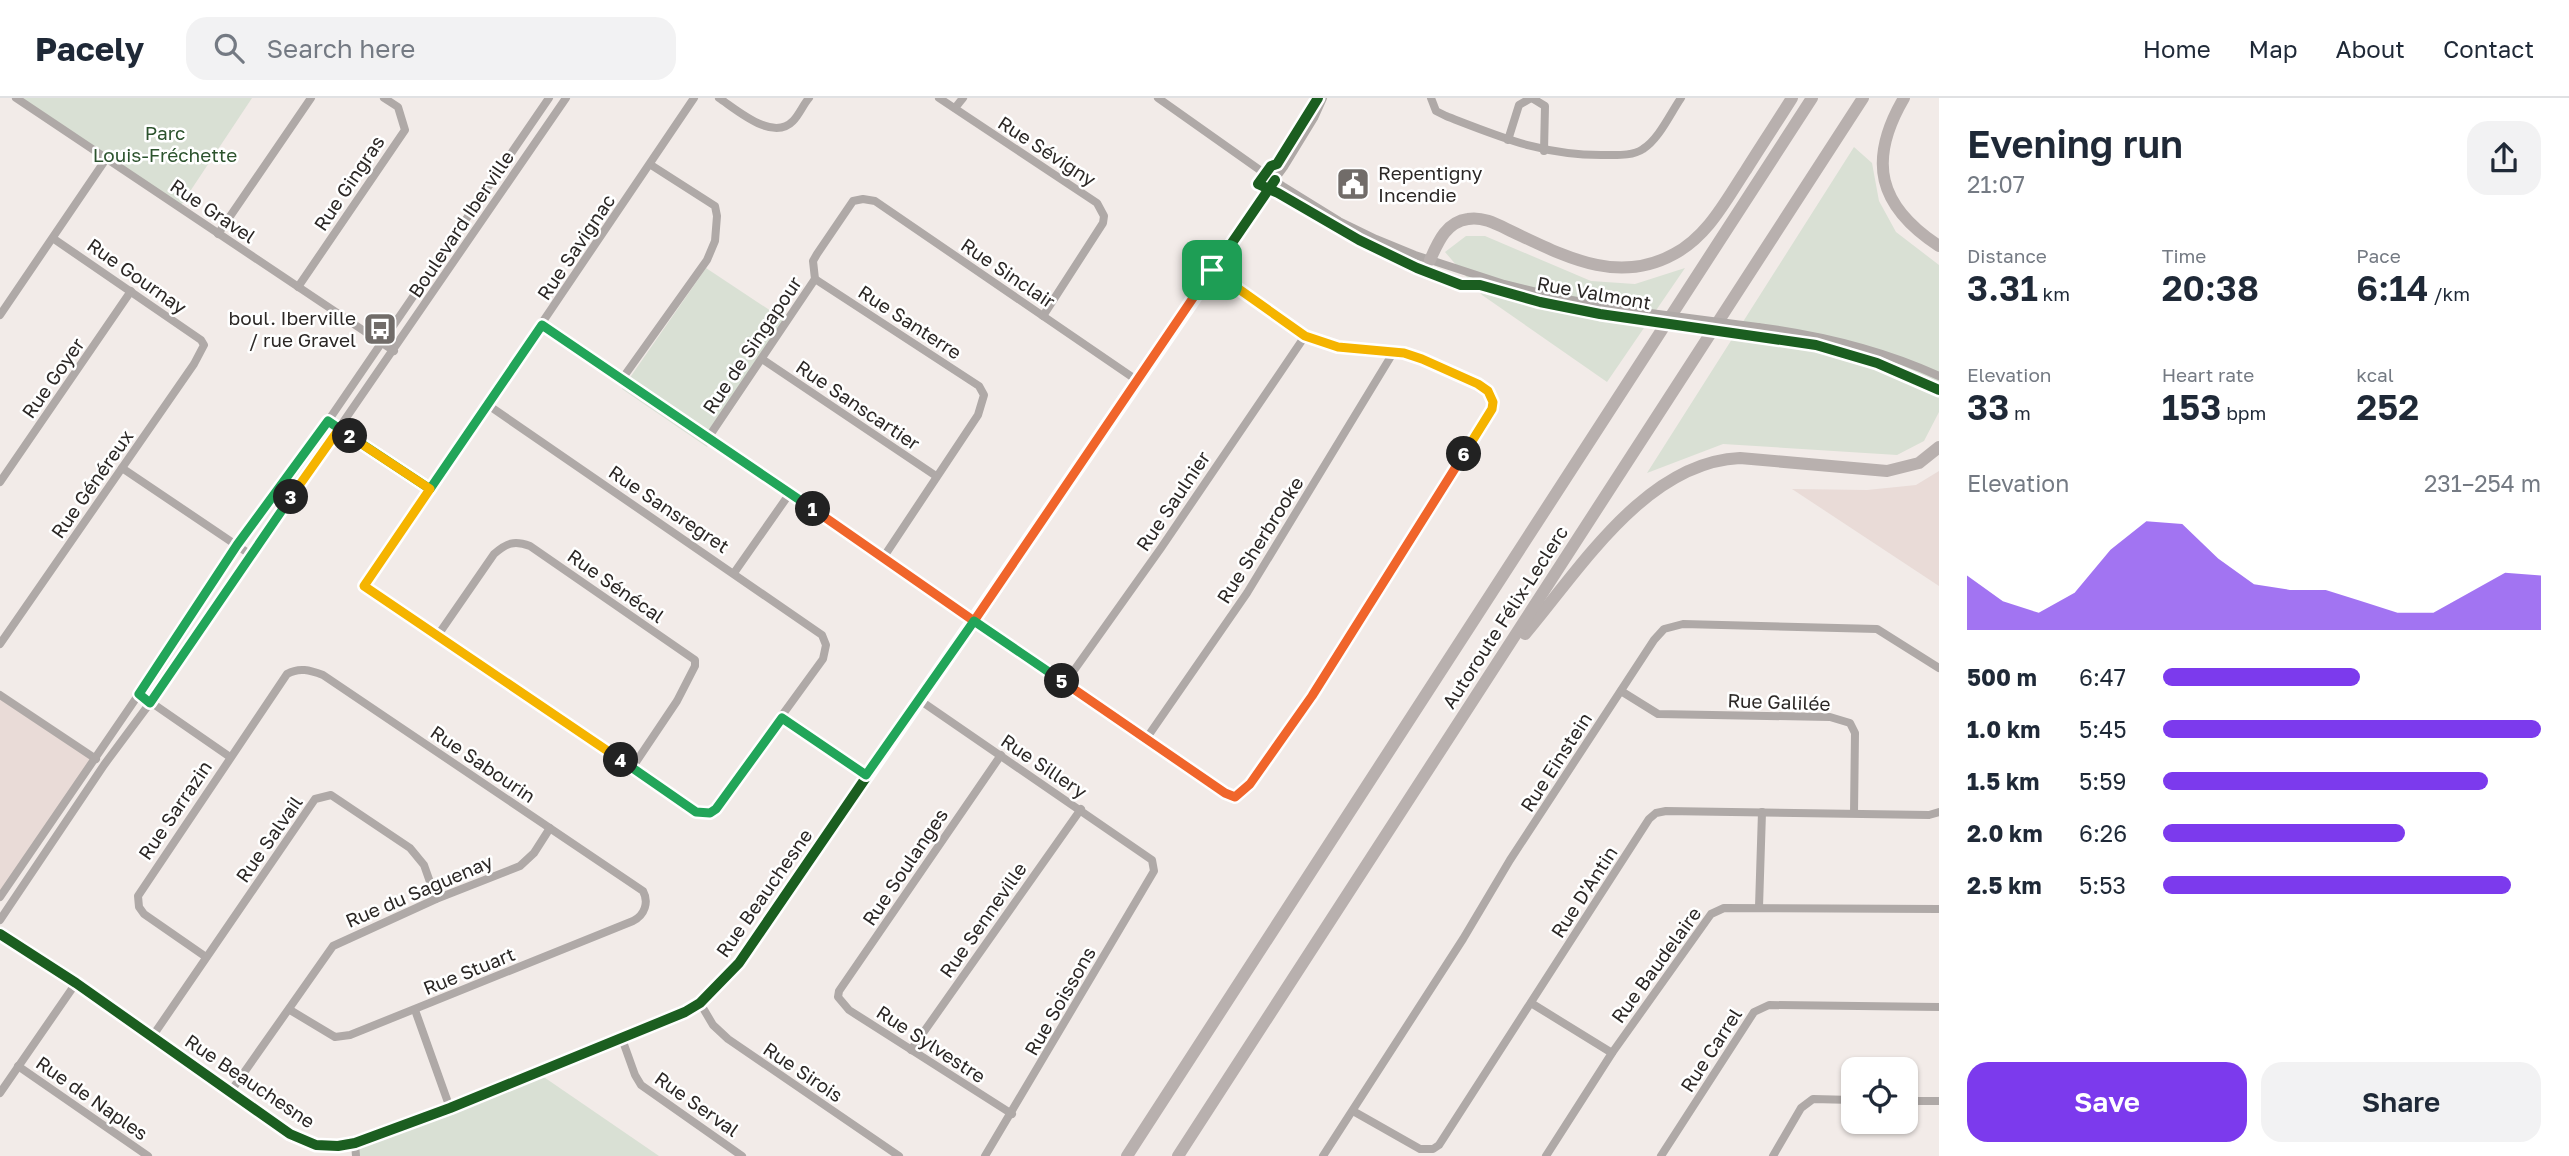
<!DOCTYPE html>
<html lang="en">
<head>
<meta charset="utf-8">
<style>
  body { margin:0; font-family:"Golos Text",sans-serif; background:#f2f2f3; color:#1f2937; height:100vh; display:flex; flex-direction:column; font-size:26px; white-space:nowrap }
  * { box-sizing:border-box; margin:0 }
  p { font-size:23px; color:#747a83 }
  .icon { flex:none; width:38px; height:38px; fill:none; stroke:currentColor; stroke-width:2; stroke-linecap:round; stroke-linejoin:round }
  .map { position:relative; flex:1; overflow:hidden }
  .drawer { display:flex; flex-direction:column; background:#fff; width:630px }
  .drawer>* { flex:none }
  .buttons { position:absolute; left:1841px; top:959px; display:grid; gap:14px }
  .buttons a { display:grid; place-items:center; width:77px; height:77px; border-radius:14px; background:#fff; box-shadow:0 2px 5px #0004; font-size:35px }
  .pin { position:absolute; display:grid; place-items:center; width:60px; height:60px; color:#fff; margin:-30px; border-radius:14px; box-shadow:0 4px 10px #0006 }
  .km { position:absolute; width:35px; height:35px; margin:-18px; border-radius:50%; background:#222; color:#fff; font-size:19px; line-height:35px; text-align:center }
  .round { display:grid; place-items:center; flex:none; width:74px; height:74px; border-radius:21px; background:#f2f2f3 }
  .headline { display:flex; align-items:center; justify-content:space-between; height:119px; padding:0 28px }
  h1 { font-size:38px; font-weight:600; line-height:52px }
  .stats { display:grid; grid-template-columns:repeat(3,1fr); gap:10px; height:119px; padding:7px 28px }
  .stats div { display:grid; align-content:center }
  .stats b { font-size:35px; font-weight:600 }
  .stats small { font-size:19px; font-weight:400 }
  .stats p { font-size:19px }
  .chart { height:196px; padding:14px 28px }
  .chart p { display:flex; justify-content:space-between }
  .chart svg { width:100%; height:126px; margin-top:7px; fill:#7c3aed; opacity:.7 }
  .button { display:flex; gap:14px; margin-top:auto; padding:14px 28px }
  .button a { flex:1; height:80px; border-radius:21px; background:#7c3aed; color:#fff; font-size:28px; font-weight:600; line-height:80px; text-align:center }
  .button a+a { background:#f2f2f3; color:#1f2937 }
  ul { padding:0 28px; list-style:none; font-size:23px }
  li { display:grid; grid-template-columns:112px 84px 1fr; align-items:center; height:52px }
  li i { height:18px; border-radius:9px; background:#7c3aed }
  header { display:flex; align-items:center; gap:42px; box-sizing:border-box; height:98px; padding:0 35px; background:#fff; border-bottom:2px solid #e0e1e3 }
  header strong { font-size:33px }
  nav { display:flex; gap:38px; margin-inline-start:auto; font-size:24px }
  .search { width:490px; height:63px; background:#f2f2f3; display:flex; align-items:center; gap:18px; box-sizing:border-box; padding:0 24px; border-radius:21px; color:#747a83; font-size:26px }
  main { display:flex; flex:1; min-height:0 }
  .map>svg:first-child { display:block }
  .built { fill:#e9dbd7 }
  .green { fill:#d9e0d4 }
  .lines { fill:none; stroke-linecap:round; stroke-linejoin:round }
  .minor { stroke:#afa9a7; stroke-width:8 }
  .highway { stroke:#b8b0ae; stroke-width:12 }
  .minor-bridge { stroke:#afa9a7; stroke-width:8 }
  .cycleway-casing { stroke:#fff; stroke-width:15 }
  .cycleway { stroke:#1b5e20; stroke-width:10 }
  .split-1-casing { stroke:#fff; stroke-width:14 }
  .split-2-casing { stroke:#fff; stroke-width:14 }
  .split-3-casing { stroke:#fff; stroke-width:14 }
  .split-4-casing { stroke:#fff; stroke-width:14 }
  .split-5-casing { stroke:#fff; stroke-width:14 }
  .split-6-casing { stroke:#fff; stroke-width:14 }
  .split-7-casing { stroke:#fff; stroke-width:14 }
  .split-1 { stroke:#f0652b; stroke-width:9 }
  .split-2 { stroke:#22a559; stroke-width:9 }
  .split-3 { stroke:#22a559; stroke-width:9 }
  .split-4 { stroke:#f5b400; stroke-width:9 }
  .split-5 { stroke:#22a559; stroke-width:9 }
  .split-6 { stroke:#f0652b; stroke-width:9 }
  .split-7 { stroke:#f5b400; stroke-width:9 }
  .labels { text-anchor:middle; stroke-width:5; stroke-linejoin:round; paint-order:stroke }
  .park-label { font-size:19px; fill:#2c532d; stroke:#fff }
  .street-label { font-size:19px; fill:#2b2725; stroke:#fff }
  .poi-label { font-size:19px; fill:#2b2725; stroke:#fff; text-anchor:start }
</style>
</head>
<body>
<header>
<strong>Pacely</strong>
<div class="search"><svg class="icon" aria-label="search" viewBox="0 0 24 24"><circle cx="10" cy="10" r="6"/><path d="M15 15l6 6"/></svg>Search here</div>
<nav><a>Home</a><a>Map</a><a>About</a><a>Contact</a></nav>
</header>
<main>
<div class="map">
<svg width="1939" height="1058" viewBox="0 0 1939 1058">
  <rect width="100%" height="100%" fill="#f2ebe8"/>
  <!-- built -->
  <g class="built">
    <path d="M 1939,373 L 1939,488 L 1792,391 L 1867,392 L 1916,387 Z"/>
    <path d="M 0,597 L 94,660 L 0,799 Z"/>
  </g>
  <!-- green -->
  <g class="green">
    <path d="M 16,0 L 252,0 L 179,110 Z"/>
    <path d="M 1854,49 L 1872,65 L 1879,103 L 1896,134 L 1939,167 L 1939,314 L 1924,343 L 1897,357 L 1723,346 L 1647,375 Z"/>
    <path d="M 1466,138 L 1485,138 L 1591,183 L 1635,186 L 1685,170 L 1607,284 L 1482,197 L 1445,154 Z"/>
    <path d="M 706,170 L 789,225 L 707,349 L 622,291 Z"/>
    <path d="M 535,973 L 659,1058 L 356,1058 L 355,1045 Z"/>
  </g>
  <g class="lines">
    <!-- minor -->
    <g class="minor">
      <path d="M 16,0 L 394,253"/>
      <path d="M 719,0 C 737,12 773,44 793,23 C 799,17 803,7 809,0"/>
      <path d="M 939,0 L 1097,105 L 1104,118 L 1103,125 L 1043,218"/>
      <path d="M 1158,0 L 1284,89 L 1339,123 L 1376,141 L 1415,157 L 1504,186 L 1566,201 L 1635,213"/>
      <path d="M 1431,0 L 1436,13 L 1446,18 C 1503,40 1544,58 1606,57 C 1617,57 1633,58 1643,51 C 1659,41 1670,16 1681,0"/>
      <path d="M 1532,0 L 1545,8 L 1544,53"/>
      <path d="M 955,10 L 963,0"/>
      <path d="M 1508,42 L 1519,7 L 1531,0"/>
      <path d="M 218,136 L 311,0"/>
      <path d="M 815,181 L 979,288 L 984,297 L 978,317 L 883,460"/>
      <path d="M 298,189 L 405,32 L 398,9 L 384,0"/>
      <path d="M 0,217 L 106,61"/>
      <path d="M 542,227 L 835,425 L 1225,695 L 1235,699 L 1250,686 L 1312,598 L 1492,311 L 1491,298 L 1478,286 L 1422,261 L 1404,255 L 1338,249 L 1305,238 L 1212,172"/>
      <path d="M 1758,229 C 1820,237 1882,252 1939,278"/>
      <path d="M 762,261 L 936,378"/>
      <path d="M 622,281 L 707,162 L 715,143 L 717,118 L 715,108 L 651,67"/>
      <path d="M 488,307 L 822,537 L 826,547 L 823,561 L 711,715 L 696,714 L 364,488 L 694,0"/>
      <path d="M 328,323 L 430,391"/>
      <path d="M 708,340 L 815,181 L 813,163 L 817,156 L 853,103 L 863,101 L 875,103 L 1138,283"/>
      <path d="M 122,370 L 251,457"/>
      <path d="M 0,384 L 131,193"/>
      <path d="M 734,475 L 790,395"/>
      <path d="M 438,537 L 494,456 C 507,445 514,442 530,448 L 695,562 L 695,568 L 677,603 L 632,670"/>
      <path d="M 0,546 L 194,266 L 204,247 L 201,242 L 54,141"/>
      <path d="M 1065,585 L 1161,450 L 1305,238"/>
      <path d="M 1621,593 L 1658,616 L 1830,619 L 1850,625 L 1855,635 L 1854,715"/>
      <path d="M 139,596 L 230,659"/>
      <path d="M 0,597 L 96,661"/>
      <path d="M 918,601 L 1152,762 L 1154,773 L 1141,795 L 985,1058"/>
      <path d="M 782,620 L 866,677"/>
      <path d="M 1146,641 L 1247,495 L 1393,255"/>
      <path d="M 1001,657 L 839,893 L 838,899 L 849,912 L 1012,1016"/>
      <path d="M 0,799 L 139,596 L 237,447 L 328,323 L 549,0"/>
      <path d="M 1759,809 L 1762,714"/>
      <path d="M 0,822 L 104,667 L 150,605 L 566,0"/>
      <path d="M 0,836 L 76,885 L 290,1036 L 316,1047 L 338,1048 L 355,1045 L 450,1010 L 685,914 L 700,905 L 739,865 L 866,677 L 1111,325 L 1248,118 L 1284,69 L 1314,20 L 1323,0"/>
      <path d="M 206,859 L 144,816 L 139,809 L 138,798 L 287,576 C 299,569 310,572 323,577 L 643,793 C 649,804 645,817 633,823 L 350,937 L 335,939 L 290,912"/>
      <path d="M 700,905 L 713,927 L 728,941 L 899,1058"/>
      <path d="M 1531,905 L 1612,955"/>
      <path d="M 415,912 L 450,1010"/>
      <path d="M 621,938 L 635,977 L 641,987 L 742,1058"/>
      <path d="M 152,939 L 315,701 L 331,697 L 410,750 L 424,767 L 436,801"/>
      <path d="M 911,952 L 1081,711"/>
      <path d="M 18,968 L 148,1058"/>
      <path d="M 231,993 L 333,848 L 436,801 L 520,768 L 534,755 L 550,730"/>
      <path d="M 0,995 L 76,885"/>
      <path d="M 1906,1003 L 1939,1003"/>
      <path d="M 1353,1013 L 1420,1051 L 1433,1051 L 1439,1047 L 1649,721 L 1656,715 L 1666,713 L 1929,717 L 1939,714"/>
      <path d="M 355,1045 L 356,1058"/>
      <path d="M 1323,1058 L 1463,841 L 1510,762 L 1654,542 L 1664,531 L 1683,526 L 1877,531 L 1939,570"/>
      <path d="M 1546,1058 L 1612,955 L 1711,816 L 1724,810 L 1939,811"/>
      <path d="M 1661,1058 L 1754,914 L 1769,907 L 1939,909"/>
      <path d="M 1773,1058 L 1801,1010 L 1813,1001 L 1853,1002"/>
    </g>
    <!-- highway -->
    <g class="highway">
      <path d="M 1904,0 C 1867,63 1878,108 1939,148"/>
      <path d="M 1430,162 C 1438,144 1446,124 1468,121 C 1484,118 1500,128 1513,134 C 1566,159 1618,187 1674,156 C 1708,138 1726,102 1746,72 C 1761,48 1777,24 1792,0"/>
      <path d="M 1525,536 C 1580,471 1646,364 1740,360 L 1887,373 L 1919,365 L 1939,349"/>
      <path d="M 1127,1058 L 1812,0"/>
      <path d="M 1178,1058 L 1863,0"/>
    </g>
    <!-- minor-bridge -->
    <path class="minor-bridge" d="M 1635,213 L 1758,229"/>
    <defs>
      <g id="cycleway">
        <path d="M 1318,0 L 1277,66 L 1271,68 L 1258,86 L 1278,95 L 1359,142 L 1417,170 L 1461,187 L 1480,187 L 1540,204 L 1600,216 L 1816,247 L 1877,265 L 1939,292"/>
        <path d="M 0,836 L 76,885 L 290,1036 L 316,1047 L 338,1048 L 355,1045 L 450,1010 L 685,914 L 700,905 L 739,865 L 1275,82"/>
      </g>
    </defs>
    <!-- cycleway casing -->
    <use href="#cycleway" class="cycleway-casing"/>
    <!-- cycleway -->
    <use href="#cycleway" class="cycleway"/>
  </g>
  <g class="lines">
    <defs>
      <path id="split-1" d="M 813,411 L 974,523 L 1212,172"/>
      <path id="split-2" d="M 350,338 L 430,391 L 542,227 L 813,411"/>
      <path id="split-3" d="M 291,399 L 150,605 L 139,596 L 237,447 L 328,323 L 350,338"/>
      <path id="split-4" d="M 291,399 L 339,331 L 430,391 L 364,488 L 621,662"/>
      <path id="split-5" d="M 621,662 L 696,714 L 710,715 L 716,711 L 782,620 L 866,677 L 974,523 L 1062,583"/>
      <path id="split-6" d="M 1062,583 L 1225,695 L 1235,699 L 1250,686 L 1312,598 L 1464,356"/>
      <path id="split-7" d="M 1212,172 L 1305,238 L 1338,249 L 1404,255 L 1422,261 L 1478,286 L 1488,293 L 1493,304 L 1492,311 L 1464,356"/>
    </defs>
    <!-- split-1 casing -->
    <use href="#split-1" class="split-1-casing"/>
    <!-- split-2 casing -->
    <use href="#split-2" class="split-2-casing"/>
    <!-- split-3 casing -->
    <use href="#split-3" class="split-3-casing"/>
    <!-- split-4 casing -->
    <use href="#split-4" class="split-4-casing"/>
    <!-- split-5 casing -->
    <use href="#split-5" class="split-5-casing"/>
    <!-- split-6 casing -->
    <use href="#split-6" class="split-6-casing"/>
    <!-- split-7 casing -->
    <use href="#split-7" class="split-7-casing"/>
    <!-- split-1 -->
    <use href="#split-1" class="split-1"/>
    <!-- split-2 -->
    <use href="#split-2" class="split-2"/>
    <!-- split-3 -->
    <use href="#split-3" class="split-3"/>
    <!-- split-4 -->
    <use href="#split-4" class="split-4"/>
    <!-- split-5 -->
    <use href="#split-5" class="split-5"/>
    <!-- split-6 -->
    <use href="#split-6" class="split-6"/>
    <!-- split-7 -->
    <use href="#split-7" class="split-7"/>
  </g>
  <!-- icons -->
  <defs>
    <symbol id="civic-square" viewBox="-11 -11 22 22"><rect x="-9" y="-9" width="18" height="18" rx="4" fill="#716c69" stroke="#fff"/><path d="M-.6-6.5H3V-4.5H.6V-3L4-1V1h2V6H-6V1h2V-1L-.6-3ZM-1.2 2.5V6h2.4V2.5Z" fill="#fff"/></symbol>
    <symbol id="bus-square" viewBox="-11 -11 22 22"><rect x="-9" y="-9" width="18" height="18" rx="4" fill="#716c69" stroke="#fff"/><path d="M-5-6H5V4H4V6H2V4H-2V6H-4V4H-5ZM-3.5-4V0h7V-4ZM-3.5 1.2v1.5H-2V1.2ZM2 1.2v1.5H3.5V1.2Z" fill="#fff"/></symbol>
  </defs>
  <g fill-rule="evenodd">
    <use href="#civic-square" x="1334" y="67" width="38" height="38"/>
    <use href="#bus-square" x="361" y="212" width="38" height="38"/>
  </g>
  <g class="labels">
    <!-- park labels -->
    <g class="park-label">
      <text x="165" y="42">Parc<tspan x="165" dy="22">Louis-Fréchette</tspan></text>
    </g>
    <!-- street labels -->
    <g class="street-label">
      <text transform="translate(1047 53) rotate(33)" y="7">Rue Sévigny</text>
      <text transform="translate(349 85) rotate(-56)" y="7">Rue Gingras</text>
      <text transform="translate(213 113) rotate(34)" y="7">Rue Gravel</text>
      <text transform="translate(461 126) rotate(-56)" y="7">Boulevard Iberville</text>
      <text transform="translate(576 149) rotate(-56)" y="7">Rue Savignac</text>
      <text transform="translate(1008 175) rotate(34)" y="7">Rue Sinclair</text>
      <text transform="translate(137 178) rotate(35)" y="7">Rue Gournay</text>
      <text transform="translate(1594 195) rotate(10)" y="7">Rue Valmont</text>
      <text transform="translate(910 224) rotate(33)" y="7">Rue Santerre</text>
      <text transform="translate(752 247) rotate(-56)" y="7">Rue de Singapour</text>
      <text transform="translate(53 280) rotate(-55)" y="7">Rue Goyer</text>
      <text transform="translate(858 307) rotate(34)" y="7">Rue Sanscartier</text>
      <text transform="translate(92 386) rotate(-55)" y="7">Rue Généreux</text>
      <text transform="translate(1173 403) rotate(-56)" y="7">Rue Saulnier</text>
      <text transform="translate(669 411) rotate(34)" y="7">Rue Sansregret</text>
      <text transform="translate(1260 442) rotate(-58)" y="7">Rue Sherbrooke</text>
      <text transform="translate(616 488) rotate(35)" y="7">Rue Sénécal</text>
      <text transform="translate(1505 519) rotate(-57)" y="7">Autoroute Félix-Leclerc</text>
      <text transform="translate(1779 604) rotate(2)" y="7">Rue Galilée</text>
      <text transform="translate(1556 664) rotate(-57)" y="7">Rue Einstein</text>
      <text transform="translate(483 666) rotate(34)" y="7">Rue Sabourin</text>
      <text transform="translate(1044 668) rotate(34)" y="7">Rue Sillery</text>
      <text transform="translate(175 712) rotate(-56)" y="7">Rue Sarrazin</text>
      <text transform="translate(269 741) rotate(-55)" y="7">Rue Salvail</text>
      <text transform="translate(905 769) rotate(-56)" y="7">Rue Soulanges</text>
      <text transform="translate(419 793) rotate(-23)" y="7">Rue du Saguenay</text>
      <text transform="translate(1584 794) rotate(-57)" y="7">Rue D'Antin</text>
      <text transform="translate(764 795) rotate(-55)" y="7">Rue Beauchesne</text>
      <text transform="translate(983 822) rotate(-55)" y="7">Rue Senneville</text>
      <text transform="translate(1656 867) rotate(-54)" y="7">Rue Baudelaire</text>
      <text transform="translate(469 873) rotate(-22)" y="7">Rue Stuart</text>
      <text transform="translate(1060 903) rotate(-60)" y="7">Rue Soissons</text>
      <text transform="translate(931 946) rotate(33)" y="7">Rue Sylvestre</text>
      <text transform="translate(1711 952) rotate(-57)" y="7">Rue Carrel</text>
      <text transform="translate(803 974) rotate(34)" y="7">Rue Sirois</text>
      <text transform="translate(250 983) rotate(34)" y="7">Rue Beauchesne</text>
      <text transform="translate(92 1000) rotate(35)" y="7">Rue de Naples</text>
      <text transform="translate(697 1006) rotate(35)" y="7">Rue Serval</text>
    </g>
    <!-- poi labels -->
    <g class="poi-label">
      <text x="1378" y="82">Repentigny<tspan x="1378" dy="22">Incendie</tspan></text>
      <text x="356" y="227" text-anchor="end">boul. Iberville<tspan x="356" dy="22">/ rue Gravel</tspan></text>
    </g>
  </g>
</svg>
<div class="buttons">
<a><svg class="icon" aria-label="locate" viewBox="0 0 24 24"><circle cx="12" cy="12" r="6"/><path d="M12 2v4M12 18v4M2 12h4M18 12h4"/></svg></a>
</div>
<div class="pin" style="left:1212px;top:172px;background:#1e9e55"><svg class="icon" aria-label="arrive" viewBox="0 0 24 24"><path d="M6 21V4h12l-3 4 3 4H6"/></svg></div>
<b class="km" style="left:813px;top:411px">1</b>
<b class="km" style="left:350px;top:338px">2</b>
<b class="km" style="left:291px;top:399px">3</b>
<b class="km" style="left:621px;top:662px">4</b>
<b class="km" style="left:1062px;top:583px">5</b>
<b class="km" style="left:1464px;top:356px">6</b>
</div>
<section class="drawer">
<div class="headline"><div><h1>Evening run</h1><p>21:07</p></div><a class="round"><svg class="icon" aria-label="share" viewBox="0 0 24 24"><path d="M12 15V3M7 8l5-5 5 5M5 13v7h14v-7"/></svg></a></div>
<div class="stats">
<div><p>Distance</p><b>3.31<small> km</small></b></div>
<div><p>Time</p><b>20:38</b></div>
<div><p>Pace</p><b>6:14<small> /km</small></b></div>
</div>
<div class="stats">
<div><p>Elevation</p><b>33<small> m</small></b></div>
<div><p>Heart rate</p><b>153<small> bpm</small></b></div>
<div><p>kcal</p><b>252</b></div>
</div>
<div class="chart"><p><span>Elevation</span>231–254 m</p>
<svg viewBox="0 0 160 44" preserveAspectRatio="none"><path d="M0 44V25L10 34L20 38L30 31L40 16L50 6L60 7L70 19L80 28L90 30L100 30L110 34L120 38L130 38L140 31L150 24L160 25V44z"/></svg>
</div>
<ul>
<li><b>500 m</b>6:47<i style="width:52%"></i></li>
<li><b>1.0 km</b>5:45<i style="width:100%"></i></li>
<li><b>1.5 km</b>5:59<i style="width:86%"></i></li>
<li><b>2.0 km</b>6:26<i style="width:64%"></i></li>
<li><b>2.5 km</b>5:53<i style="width:92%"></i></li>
</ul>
<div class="button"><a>Save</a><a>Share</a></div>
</section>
</main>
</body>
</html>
